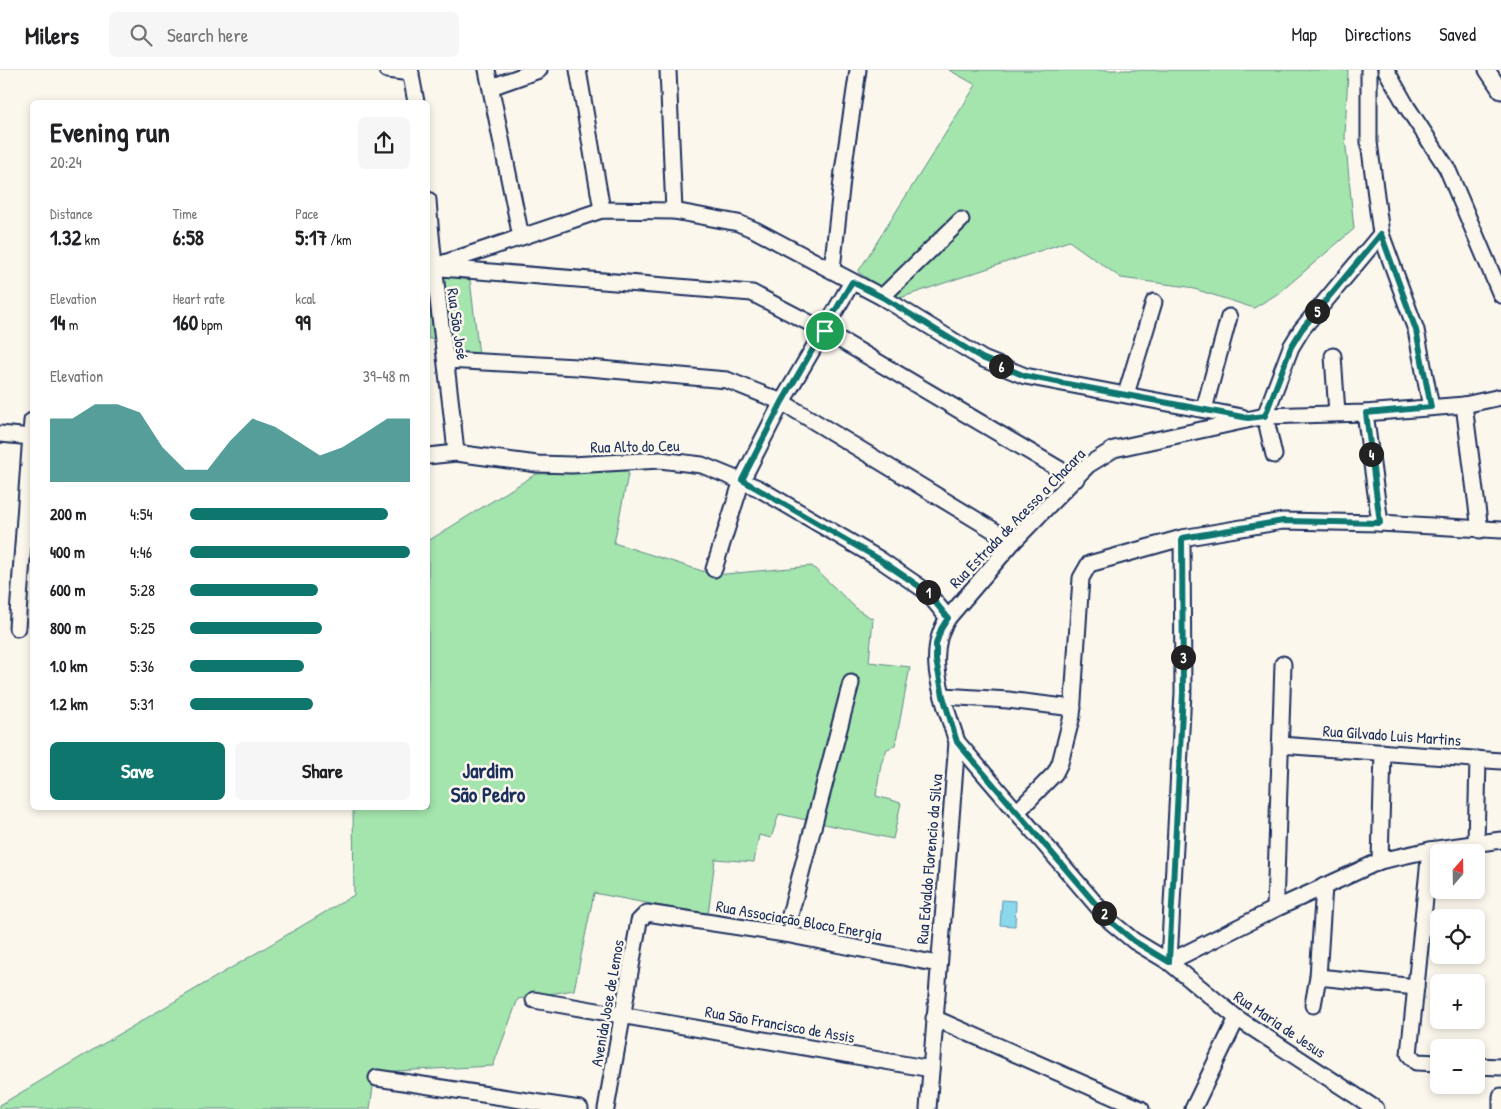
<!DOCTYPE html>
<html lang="en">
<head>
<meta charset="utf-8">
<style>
  body { margin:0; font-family:"Patrick Hand",sans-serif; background:#f6f6f6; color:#202124; height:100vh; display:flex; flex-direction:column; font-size:19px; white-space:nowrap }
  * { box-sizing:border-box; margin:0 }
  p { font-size:16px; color:#757577 }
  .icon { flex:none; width:28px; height:28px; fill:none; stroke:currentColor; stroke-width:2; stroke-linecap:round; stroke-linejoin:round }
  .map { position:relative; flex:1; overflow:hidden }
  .details { position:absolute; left:30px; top:30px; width:400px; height:710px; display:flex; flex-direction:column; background:#fff; border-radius:8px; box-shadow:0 2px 8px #0003 }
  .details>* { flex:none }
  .needle { width:32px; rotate:20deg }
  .controls { position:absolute; left:1430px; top:774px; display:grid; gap:10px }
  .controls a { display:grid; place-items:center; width:55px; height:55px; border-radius:8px; background:#fff; box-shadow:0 2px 8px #0003; font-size:25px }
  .pin { position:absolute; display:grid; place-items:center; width:42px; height:42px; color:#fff; margin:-21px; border:2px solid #fff; border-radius:50%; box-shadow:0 1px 5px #0007 }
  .km { position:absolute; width:25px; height:25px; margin:-12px; border-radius:50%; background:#222; color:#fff; font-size:14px; line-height:25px; text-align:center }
  .round { display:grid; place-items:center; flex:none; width:52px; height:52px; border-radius:8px; background:#f6f6f6 }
  .headline { display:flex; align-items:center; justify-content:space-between; height:85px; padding:0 20px }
  h1 { font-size:28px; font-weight:800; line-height:38px }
  .metrics { display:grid; grid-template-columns:repeat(3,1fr); gap:8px; height:85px; padding:5px 20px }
  .metrics div { display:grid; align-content:center }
  .metrics b { font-size:21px; font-weight:800 }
  .metrics small { font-size:14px; font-weight:400 }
  .metrics p { font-size:14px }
  .chart { height:140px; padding:10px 20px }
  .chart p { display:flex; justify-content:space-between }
  .chart svg { width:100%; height:90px; margin-top:5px; fill:#0f766e; opacity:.7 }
  .action { display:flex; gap:10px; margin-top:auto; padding:10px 20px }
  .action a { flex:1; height:58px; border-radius:8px; background:#0f766e; color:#fff; font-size:20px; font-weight:800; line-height:58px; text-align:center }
  .action a+a { background:#f6f6f6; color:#202124 }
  ul { padding:0 20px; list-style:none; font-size:16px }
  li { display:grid; grid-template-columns:80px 60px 1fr; align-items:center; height:38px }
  li i { height:12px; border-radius:6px; background:#0f766e }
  header { display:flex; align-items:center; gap:30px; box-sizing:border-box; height:70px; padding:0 25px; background:#fff; border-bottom:1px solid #e0e0e0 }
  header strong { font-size:24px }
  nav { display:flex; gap:28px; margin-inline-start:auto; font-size:18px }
  .search { width:350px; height:45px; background:#f6f6f6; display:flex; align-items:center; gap:12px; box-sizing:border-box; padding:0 18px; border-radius:8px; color:#757577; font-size:19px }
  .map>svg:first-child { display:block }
  .green { fill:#a4e4ad; stroke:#608a86 }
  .water { fill:#8bd7eb; stroke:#5e94b3 }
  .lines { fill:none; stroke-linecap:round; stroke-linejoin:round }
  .street-casing { stroke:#1b2f5e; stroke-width:19 }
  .street { stroke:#fbf7ec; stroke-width:15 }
  .route-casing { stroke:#fff; stroke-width:10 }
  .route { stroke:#0f766e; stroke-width:6 }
  .labels { text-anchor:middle; stroke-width:5; stroke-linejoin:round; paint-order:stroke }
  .street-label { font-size:16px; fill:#1b2f5e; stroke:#fbf7ec }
  .district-label { font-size:21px; font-weight:bold; fill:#1b2f5e; stroke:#fbf7ec }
</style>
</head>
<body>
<header>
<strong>Milers</strong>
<div class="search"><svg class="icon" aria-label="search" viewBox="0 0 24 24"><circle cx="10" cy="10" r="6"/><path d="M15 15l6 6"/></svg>Search here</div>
<nav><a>Map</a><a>Directions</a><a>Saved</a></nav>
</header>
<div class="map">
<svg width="1501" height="1039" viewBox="0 0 1501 1039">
  <rect width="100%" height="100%" fill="#fbf7ec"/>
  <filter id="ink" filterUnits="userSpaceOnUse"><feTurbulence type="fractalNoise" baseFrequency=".02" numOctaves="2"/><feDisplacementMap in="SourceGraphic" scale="10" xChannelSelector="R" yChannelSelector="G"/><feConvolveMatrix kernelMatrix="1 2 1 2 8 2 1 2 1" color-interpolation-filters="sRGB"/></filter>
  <g filter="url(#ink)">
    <!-- green -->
    <g class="green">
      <path d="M 949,0 L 1348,0 L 1345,67 L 1354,159 L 1279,223 L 1254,238 L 1188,217 L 1121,208 L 1069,171 L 897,229 L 858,202 L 976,15 Z"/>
      <path d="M 441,205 L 470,210 L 479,285 L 453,284 Z"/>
      <path d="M 428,231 L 435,268 L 428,269 Z"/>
      <path d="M 629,400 L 614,473 L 715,505 L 812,496 L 858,540 L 873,549 L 869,592 L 910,597 L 895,676 L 887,679 L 881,694 L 876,726 L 901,733 L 893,769 L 779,744 L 771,768 L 759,765 L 754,792 L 715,789 L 708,845 L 594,823 L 574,920 L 518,929 L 493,996 L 375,1002 L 370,1039 L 0,1039 L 0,1035 L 354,825 L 353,738 L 428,738 L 428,471 L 536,404 Z"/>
    </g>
    <!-- water -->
    <path class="water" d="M 1002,830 L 1016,831 L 1015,856 L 1000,855 Z"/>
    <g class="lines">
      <defs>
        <g id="street">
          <path d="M 387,0 L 411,3"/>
          <path d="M 410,0 L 416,32"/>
          <path d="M 487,0 L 521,167"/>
          <path d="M 578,0 L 602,140"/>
          <path d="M 668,0 L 674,141"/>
          <path d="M 1369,0 L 1369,72 L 1381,164 L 1416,260 L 1431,337"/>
          <path d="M 1386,0 L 1407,37 L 1447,98 L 1501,225"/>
          <path d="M 1487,0 L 1501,21"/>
          <path d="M 491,17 L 539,0"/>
          <path d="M 428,130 C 434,215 448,299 456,383"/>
          <path d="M 432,197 L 602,140 L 674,141 L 738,153 L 755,160 L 882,227 L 983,289 L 1025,306 L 1242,347"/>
          <path d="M 441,198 L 752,223 L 825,261 L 1076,409"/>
          <path d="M 832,199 L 843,101 L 858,0"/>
          <path d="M 882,227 L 961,150"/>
          <path d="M 1333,286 L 1337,343"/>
          <path d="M 446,290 L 577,297 L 727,310 L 782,332 L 1013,472"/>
          <path d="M 1126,324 L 1154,232"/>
          <path d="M 1464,335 L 1480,460"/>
          <path d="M 1204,339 L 1229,247"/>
          <path d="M 1365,343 L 1380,453"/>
          <path d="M 0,364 L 32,367"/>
          <path d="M 1274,385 L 1265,346 L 1291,277 L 1302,259 L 1381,164"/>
          <path d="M 428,386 L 456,383 L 537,394 L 572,395 L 660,390 L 702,395 L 758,418 L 879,489 L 926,521 L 948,548"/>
          <path d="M 714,499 L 742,410 L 782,332 L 852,212"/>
          <path d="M 17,558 L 32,351"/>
          <path d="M 943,626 L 1008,630 L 1073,638"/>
          <path d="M 957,672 L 1111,852 L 1134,871 L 1169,892 L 1237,948 L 1376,1039"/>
          <path d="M 1280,675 L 1501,691"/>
          <path d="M 1017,742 L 1055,703 L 1060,693 L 1072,646 L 1081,508 L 1089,494 L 1182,468 L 1283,451 L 1380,453 L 1501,460"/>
          <path d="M 1476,774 L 1478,689"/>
          <path d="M 1430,780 L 1409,984 L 1416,992 L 1439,993"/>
          <path d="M 1380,791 L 1383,682"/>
          <path d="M 1275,839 L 1283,594"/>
          <path d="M 785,864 L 851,613"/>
          <path d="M 1169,892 L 1183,622 L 1182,468"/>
          <path d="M 1169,892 L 1275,839 L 1380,791 L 1430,780 L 1501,770"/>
          <path d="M 1318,907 L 1416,917"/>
          <path d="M 534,930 L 931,999"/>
          <path d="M 1313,935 L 1318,907 L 1324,816"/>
          <path d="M 934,948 L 1141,1039"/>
          <path d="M 1476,996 L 1501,997"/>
          <path d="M 377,1008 L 580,1039"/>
          <path d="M 606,1039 L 639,851 L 647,843 L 785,864 L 938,894"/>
          <path d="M 928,1039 L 957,672 C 945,633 923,586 948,548 L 1013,472 L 1088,395 L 1114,379 L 1265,346 L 1365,343 L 1464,335 L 1501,327"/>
          <path d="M 1193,1039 L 1237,948"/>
          <path d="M 1501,1039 L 1501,1026"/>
        </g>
      </defs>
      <!-- street casing -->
      <use href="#street" class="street-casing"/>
      <!-- street -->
      <use href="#street" class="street"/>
    </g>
  </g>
  <g class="lines" filter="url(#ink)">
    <defs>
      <path id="route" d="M 1381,164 L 1416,260 L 1431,337 L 1366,343 L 1380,453 L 1283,451 L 1182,468 L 1183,622 L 1169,892 L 1134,871 L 1111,852 L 957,672 L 943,626 L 936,590 L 936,574 L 941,559 L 948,548 L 926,521 L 879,489 L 742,410 L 782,332 L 852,212 L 882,227 L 982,288 L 1025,306 L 1248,348 L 1265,346 L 1291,277 L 1302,259 Z"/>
    </defs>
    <!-- route casing -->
    <use href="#route" class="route-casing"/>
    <!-- route -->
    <use href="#route" class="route"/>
  </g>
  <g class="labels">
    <!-- street labels -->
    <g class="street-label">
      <text transform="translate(458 254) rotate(82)" y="6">Rua São José</text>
      <text transform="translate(635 376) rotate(-1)" y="6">Rua Alto do Ceu</text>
      <text transform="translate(1017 448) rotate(-46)" y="6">Rua Estrada de Acesso a Chacara</text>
      <text transform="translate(1392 665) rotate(4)" y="6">Rua Gilvado Luis Martins</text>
      <text transform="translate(929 789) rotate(-85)" y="6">Rua Edvaldo Florencio da Silva</text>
      <text transform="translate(799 850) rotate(10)" y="6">Rua Associação Bloco Energia</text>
      <text transform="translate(607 933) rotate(-80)" y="6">Avenida Jose de Lemos</text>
      <text transform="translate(780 954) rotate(10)" y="6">Rua São Francisco de Assis</text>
      <text transform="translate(1280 954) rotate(34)" y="6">Rua Maria de Jesus</text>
    </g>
    <!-- district labels -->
    <g class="district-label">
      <text x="488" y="708">Jardim<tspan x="488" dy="24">São Pedro</tspan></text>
    </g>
  </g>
</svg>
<div class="controls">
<a><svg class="needle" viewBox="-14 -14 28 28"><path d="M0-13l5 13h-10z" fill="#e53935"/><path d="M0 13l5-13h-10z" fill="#757577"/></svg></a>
<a><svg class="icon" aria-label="locate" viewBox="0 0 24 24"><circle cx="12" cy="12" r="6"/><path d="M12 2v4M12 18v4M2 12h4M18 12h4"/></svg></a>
<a>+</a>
<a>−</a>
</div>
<div class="pin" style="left:825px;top:261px;background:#1e9e55"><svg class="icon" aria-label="arrive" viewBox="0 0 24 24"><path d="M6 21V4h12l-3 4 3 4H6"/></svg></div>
<b class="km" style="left:928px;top:522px">1</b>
<b class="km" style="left:1104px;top:843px">2</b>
<b class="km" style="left:1183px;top:587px">3</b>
<b class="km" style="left:1371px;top:384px">4</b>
<b class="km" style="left:1317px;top:241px">5</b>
<b class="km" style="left:1001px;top:296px">6</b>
<section class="details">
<div class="headline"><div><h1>Evening run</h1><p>20:24</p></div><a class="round"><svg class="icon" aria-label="share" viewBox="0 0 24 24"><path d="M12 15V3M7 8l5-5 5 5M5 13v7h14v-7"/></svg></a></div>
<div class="metrics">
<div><p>Distance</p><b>1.32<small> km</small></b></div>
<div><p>Time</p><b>6:58</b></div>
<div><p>Pace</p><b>5:17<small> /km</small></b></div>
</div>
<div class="metrics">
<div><p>Elevation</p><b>14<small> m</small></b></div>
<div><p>Heart rate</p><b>160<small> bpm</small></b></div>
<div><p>kcal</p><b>99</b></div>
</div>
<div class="chart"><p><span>Elevation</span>39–48 m</p>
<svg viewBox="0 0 160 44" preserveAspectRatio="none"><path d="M0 44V13L10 13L20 6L30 6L40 10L50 27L60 38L70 38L80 24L90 13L100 17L110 24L120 31L130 27L140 20L150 13L160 13V44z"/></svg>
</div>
<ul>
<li><b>200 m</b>4:54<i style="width:90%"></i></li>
<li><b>400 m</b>4:46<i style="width:100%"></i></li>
<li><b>600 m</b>5:28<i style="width:58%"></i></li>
<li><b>800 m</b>5:25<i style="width:60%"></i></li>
<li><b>1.0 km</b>5:36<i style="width:52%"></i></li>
<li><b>1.2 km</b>5:31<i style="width:56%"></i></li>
</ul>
<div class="action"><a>Save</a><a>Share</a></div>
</section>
</div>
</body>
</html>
